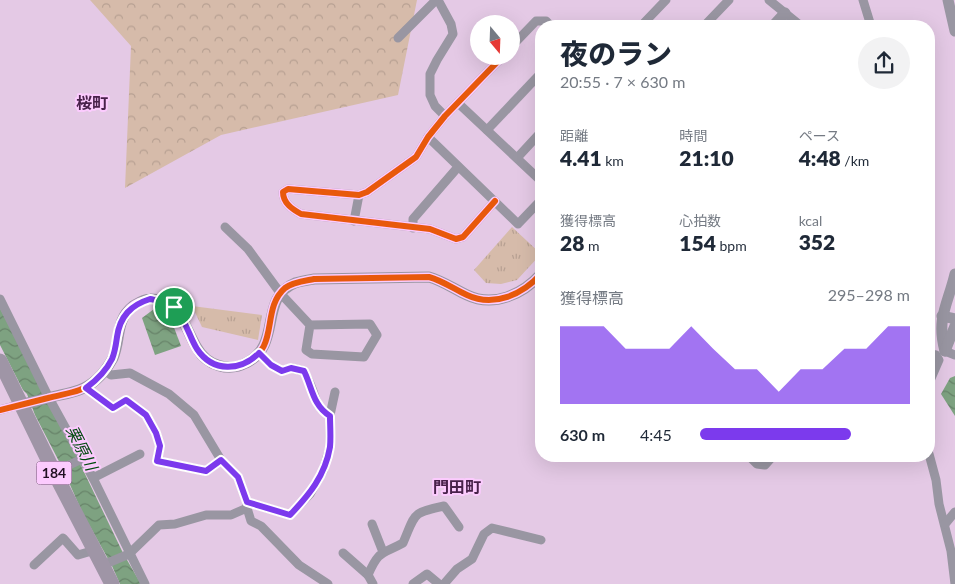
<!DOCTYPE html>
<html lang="ja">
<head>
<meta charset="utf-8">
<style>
  body { margin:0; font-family:Lato,"Noto Sans JP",sans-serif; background:#f2f2f3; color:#1f2937; height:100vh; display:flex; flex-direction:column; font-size:19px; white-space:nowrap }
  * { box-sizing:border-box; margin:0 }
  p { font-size:16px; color:#747a83 }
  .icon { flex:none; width:28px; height:28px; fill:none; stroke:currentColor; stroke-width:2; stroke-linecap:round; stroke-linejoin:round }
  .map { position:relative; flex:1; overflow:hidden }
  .panel { position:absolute; left:535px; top:20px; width:400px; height:442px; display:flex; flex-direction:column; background:#fff; border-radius:20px; box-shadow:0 5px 20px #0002 }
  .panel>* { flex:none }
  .needle { width:32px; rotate:161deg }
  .controls { position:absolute; left:470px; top:15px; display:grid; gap:10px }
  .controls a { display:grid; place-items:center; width:50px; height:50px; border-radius:50%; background:#fff; box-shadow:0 5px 20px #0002; font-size:25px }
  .pin { position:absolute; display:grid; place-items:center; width:42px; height:42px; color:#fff; margin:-21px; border:2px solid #fff; border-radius:50%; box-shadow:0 1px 5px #0007 }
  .round { display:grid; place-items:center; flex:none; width:52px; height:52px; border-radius:26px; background:#f2f2f3 }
  .headline { display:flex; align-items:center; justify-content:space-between; height:85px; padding:0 25px }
  h1 { font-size:28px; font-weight:800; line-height:38px }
  .figures { display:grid; grid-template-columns:repeat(3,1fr); gap:8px; height:85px; padding:5px 25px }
  .figures div { display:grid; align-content:center }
  .figures b { font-size:21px; font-weight:800 }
  .figures small { font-size:14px; font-weight:400 }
  .figures p { font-size:14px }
  .chart { height:140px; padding:10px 25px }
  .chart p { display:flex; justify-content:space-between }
  .chart svg { width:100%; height:90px; margin-top:5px; fill:#7c3aed; opacity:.7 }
  ul { padding:0 25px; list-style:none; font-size:16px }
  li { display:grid; grid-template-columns:80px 60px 1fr; align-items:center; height:38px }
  li i { height:12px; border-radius:6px; background:#7c3aed }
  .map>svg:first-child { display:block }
  .grass { fill:url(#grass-tufts) }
  .forest { fill:url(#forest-crowns) }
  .water { fill:url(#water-waves) }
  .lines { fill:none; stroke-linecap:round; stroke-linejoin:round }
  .minor { stroke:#9996a2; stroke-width:9 }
  .tertiary { stroke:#9996a2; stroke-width:11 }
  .trunk { stroke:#9f95a6; stroke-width:15 }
  .cycleway-casing { stroke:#fccbfe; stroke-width:9 }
  .cycleway { stroke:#e8590c; stroke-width:6 }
  .route-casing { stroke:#fff; stroke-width:10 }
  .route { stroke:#7c3aed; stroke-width:6 }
  .labels { text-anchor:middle; stroke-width:4; stroke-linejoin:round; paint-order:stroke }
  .shield { fill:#fccbfe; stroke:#634864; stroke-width:1 }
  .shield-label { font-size:14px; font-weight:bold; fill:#211022 }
  .neighbourhood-label { font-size:16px; font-weight:bold; fill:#48214a; stroke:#fccbfe }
  .water-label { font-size:16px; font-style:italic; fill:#004a0e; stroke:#fccbfe }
</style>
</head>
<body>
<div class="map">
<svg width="955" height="584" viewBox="0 0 955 584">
  <defs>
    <pattern id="grass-tufts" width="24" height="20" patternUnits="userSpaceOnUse" patternTransform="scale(1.25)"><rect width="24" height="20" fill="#d6bbaa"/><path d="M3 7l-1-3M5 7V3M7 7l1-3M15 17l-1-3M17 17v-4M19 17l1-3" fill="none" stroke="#b7a092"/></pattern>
    <pattern id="forest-crowns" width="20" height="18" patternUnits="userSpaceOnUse" patternTransform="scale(1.25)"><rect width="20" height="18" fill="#d6bbaa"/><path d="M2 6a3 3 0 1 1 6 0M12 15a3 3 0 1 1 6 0" fill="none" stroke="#b7a092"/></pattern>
    <pattern id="water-waves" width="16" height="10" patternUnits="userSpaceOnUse" patternTransform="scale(1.25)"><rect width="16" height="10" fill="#7ea281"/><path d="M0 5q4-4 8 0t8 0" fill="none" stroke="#678369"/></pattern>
  </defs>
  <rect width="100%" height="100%" fill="#e4c9e5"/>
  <!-- grass -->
  <g class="grass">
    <path d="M 512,227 L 541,254 L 517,280 L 501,284 L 486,283 L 474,270 Z"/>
    <path d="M 192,306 L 262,315 L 258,340 L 202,327 Z"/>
  </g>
  <!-- forest -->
  <path class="forest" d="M 90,0 L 417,0 L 398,95 L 221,135 L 125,188 L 131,46 Z"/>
  <!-- water -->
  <g class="water">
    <path d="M 0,308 L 71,445 L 123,553 L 141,584 L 120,584 L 112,566 L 82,512 L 64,471 L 35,415 L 27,394 L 23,390 L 0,345 Z"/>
    <path d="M 154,309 L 170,317 L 181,346 L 155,355 L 142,318 Z"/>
    <path d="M 955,376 L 955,416 L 941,394 L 950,378 Z"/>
  </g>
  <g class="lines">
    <!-- minor -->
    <g class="minor">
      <path d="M 438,0 L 451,24 L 453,34 L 437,60 L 430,74 L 430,95 L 435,106 L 445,116"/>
      <path d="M 769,0 L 801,26"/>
      <path d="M 863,0 L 871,26"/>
      <path d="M 641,26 L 666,0"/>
      <path d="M 704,26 L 729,0"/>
      <path d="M 398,38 L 436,0"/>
      <path d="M 511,47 L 536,21 L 546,21 L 551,26"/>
      <path d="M 458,103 L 541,181"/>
      <path d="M 487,130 L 541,73"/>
      <path d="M 428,137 L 518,224 L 541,200"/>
      <path d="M 517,158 L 541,132"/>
      <path d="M 495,201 L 463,237 L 456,239 L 430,229 L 301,214 C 292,209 283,203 283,192 L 288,189 L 359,195 L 367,192 L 416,157 L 428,137 L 445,116 L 503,56"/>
      <path d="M 354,221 L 359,195"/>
      <path d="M 225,227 L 248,249 L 281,294 L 310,325 L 370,324 L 377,335 L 364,357 L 312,354 L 306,350 L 310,325"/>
      <path d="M 413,228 L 413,219 L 458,167"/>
      <path d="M 0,299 L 49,398 L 93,478 L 145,584"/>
      <path d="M 945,351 L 955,355"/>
      <path d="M 259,353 L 271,365 L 282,371 L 291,368 L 304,371 C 306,376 309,381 311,386 C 317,400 315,407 330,415"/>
      <path d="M 929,356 L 931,354 L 936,355 L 939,360 L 929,383"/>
      <path d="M 105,371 L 111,375 L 130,373 L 169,394 L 194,415 L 221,460 L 238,477 L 247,502 L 247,508 L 251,521 L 261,526 L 299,565 L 328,584"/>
      <path d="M 86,388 L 113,408 L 126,400 L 146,415 L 156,433 L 160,446 L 157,461 L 206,471 L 221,460"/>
      <path d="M 0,410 L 22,404"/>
      <path d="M 929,454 L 936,480 L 939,504 L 951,551 L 955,584"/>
      <path d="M 749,456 L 757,464 L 765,465 L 773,456"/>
      <path d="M 54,472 L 82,459"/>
      <path d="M 93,478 L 140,454"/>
      <path d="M 247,502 L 290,515 L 310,494 L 323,471 L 330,447 L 330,415 L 335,392"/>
      <path d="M 372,524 L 383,552"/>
      <path d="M 945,524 L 955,512"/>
      <path d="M 343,553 L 368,575"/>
      <path d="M 34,565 L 63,538 L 78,555 L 95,550"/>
      <path d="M 103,565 L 129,554 L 159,525 L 175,524 L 206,515 L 231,515 L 247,508"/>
      <path d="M 373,584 L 368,575 C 379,550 381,555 403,543 C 416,513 411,513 444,506 L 459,527"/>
      <path d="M 413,584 L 427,574 L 439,584"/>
      <path d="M 444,584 L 457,569 L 472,559 L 484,534 L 492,528 L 541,540"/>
    </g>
    <!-- tertiary -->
    <g class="tertiary">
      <path d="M 948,0 L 955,31"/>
      <path d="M 773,26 L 785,13"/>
      <path d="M 942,316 L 955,319"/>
      <path d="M 945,351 C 936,318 948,304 955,274"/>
      <path d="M 945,351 L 955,326"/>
      <path d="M 22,404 C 31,403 39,400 48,398 C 66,393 82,393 97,379 C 103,374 109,365 113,358 C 121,340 115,320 133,306 C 138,303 144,299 150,299 C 180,298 185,329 197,348 C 207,366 229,372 246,363 C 283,345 258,298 295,283 C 301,281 308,280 314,279 L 429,277 C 443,281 454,289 467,295 C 494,308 523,294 541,274"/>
    </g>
    <!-- trunk -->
    <path class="trunk" d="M 0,361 L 54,472 L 112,584"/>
    <defs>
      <g id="cycleway">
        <path d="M 495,201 L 463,237 L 456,239 L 430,229 L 301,214 C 292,209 283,203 283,192 L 288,189 L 359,195 L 367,192 L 416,157 L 428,137 L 445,116 L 503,56"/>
        <path d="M 0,410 C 16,406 32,402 48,398 C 66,393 82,393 96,380 C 103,374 111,364 113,355 C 121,332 117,305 149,300 C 180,295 185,332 197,350 C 207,365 227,372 244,364 C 281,348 260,310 285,288 C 293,282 304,281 314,279 L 429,277 C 443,281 454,289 467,295 C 494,308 523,294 541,274"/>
      </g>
    </defs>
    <!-- cycleway casing -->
    <use href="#cycleway" class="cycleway-casing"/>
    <!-- cycleway -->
    <use href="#cycleway" class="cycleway"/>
  </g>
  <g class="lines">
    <defs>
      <path id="route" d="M 150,299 C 159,301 169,302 175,309 C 186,320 189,336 197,349 C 213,373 241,371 259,353 L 271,365 L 282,371 L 291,368 L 304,371 C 312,387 313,406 330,416 C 330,426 331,437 330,447 C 325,476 309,495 290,515 L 247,502 L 238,477 L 221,460 L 206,471 L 157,461 L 160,446 L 156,433 L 146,415 L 126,400 L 113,408 L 86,388 C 97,380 106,371 112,359 C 115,352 116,344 117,337 C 120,316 131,305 150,299 Z"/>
    </defs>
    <!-- route casing -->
    <use href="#route" class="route-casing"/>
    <!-- route -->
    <use href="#route" class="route"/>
  </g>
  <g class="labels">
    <!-- shield labels -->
    <rect class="shield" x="36.5" y="461.5" width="35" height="23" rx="4"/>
    <g class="shield-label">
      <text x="54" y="478">184</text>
    </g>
    <!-- neighbourhood labels -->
    <g class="neighbourhood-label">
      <text x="92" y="109">桜町</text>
      <text x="457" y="493">門田町</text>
    </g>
    <!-- water labels -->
    <g class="water-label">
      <text transform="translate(82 448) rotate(63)" y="6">栗原川</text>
    </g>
  </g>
</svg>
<div class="controls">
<a><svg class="needle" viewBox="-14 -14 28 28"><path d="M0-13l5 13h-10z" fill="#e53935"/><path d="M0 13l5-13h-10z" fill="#747a83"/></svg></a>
</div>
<div class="pin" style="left:174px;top:307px;background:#1e9e55"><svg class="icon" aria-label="arrive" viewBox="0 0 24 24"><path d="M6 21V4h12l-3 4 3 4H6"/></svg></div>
<section class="panel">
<div class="headline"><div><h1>夜のラン</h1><p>20:55 · 7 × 630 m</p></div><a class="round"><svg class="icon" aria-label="share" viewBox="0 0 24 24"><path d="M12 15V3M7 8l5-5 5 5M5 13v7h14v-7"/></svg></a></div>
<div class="figures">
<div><p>距離</p><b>4.41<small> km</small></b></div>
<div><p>時間</p><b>21:10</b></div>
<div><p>ペース</p><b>4:48<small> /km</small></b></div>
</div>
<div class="figures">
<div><p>獲得標高</p><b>28<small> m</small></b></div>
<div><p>心拍数</p><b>154<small> bpm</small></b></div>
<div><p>kcal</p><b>352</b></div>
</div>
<div class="chart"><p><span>獲得標高</span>295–298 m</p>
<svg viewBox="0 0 160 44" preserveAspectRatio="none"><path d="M0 44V6L10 6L20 6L30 17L40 17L50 17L60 6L70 17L80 27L90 27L100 38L110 27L120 27L130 17L140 17L150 6L160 6V44z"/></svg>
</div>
<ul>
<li><b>630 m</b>4:45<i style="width:72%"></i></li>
</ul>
</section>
</div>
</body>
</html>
